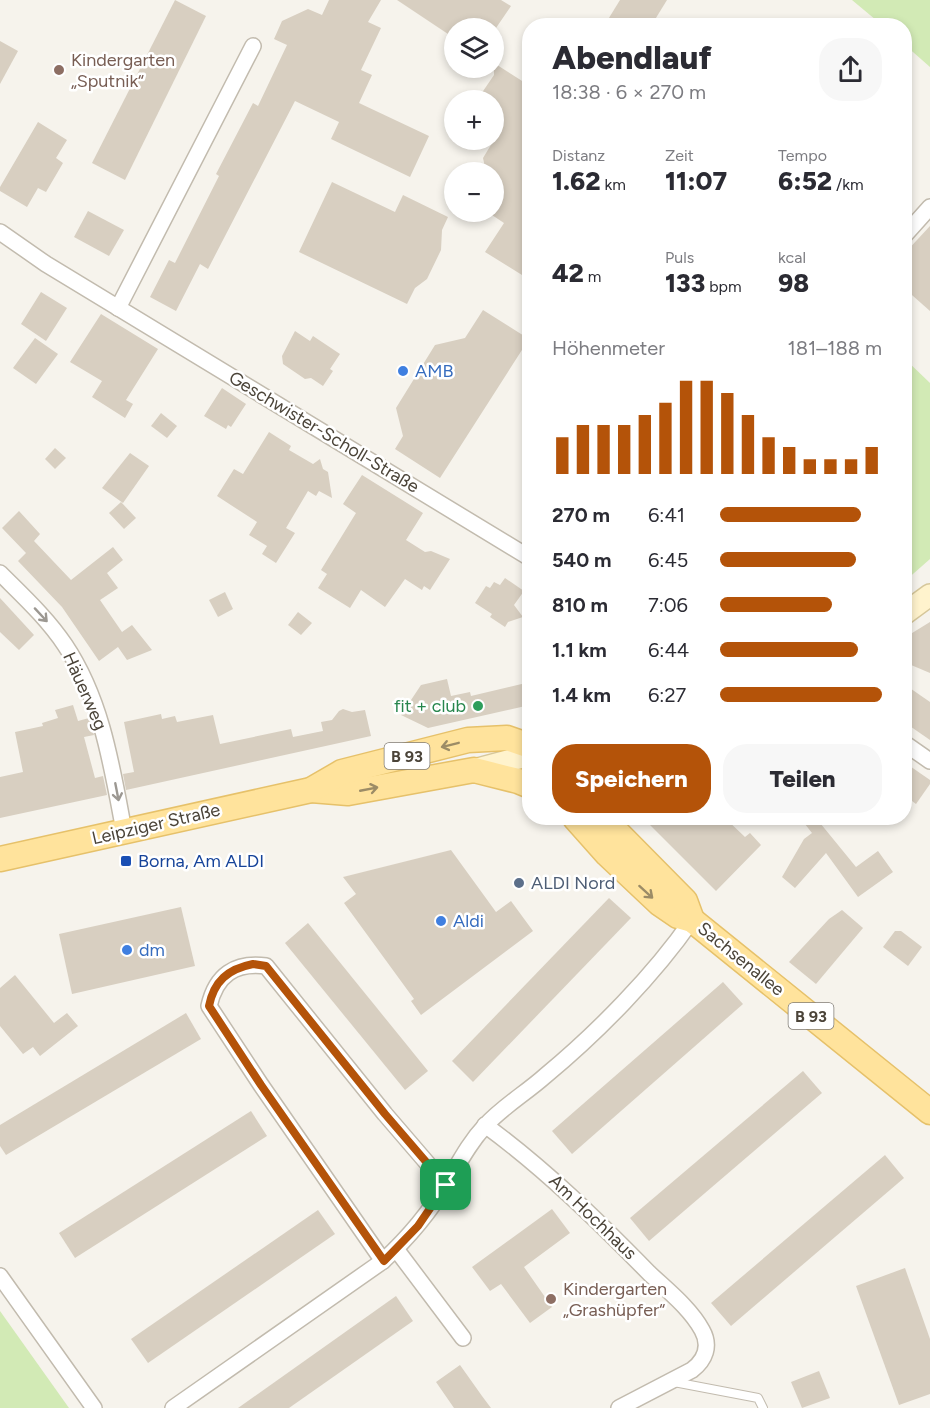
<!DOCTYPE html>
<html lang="de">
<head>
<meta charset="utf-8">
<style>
  body { margin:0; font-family:Figtree,sans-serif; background:#f7f7f7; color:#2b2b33; height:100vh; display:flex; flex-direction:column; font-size:22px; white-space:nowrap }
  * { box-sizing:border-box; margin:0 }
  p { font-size:20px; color:#7c7c81 }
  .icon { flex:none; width:33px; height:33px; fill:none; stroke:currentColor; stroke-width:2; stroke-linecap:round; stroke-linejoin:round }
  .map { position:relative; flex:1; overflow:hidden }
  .drawer { position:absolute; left:522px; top:18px; width:390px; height:807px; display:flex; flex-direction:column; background:#fff; border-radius:24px; box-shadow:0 3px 9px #0003 }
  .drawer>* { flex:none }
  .fabs { position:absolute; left:444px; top:18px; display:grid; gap:12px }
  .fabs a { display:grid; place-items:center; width:60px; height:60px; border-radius:50%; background:#fff; box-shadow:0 3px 9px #0003; font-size:30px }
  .pin { position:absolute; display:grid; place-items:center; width:51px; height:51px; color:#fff; margin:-26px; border-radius:12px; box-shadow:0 3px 9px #0006 }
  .round { display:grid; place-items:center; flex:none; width:63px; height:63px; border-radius:24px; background:#f7f7f7 }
  .summary { display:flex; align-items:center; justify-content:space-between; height:102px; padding:0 30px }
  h1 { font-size:33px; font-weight:800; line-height:45px }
  .metrics { display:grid; grid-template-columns:repeat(3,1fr); gap:9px; height:102px; padding:6px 30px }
  .metrics div { display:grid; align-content:center }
  .metrics b { font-size:26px; font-weight:800 }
  .metrics small { font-size:16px; font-weight:400 }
  .metrics p { font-size:16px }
  .chart { height:168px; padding:12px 30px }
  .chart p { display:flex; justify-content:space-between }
  .chart svg { width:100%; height:108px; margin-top:6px; stroke:#b45309; stroke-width:6 }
  .action { display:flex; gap:12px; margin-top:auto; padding:12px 30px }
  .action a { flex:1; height:69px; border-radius:24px; background:#b45309; color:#fff; font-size:24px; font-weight:800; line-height:69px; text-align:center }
  .action a+a { background:#f7f7f7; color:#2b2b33 }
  ul { padding:0 30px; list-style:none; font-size:20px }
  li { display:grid; grid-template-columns:96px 72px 1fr; align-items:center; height:45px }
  li i { height:15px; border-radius:8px; background:#b45309 }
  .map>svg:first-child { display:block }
  .green { fill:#d2eab5 }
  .building { fill:#d8cfc1 }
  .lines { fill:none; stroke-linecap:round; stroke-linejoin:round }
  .lane-casing { stroke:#c2bbae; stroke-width:10 }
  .street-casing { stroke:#c2bbae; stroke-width:18 }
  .secondary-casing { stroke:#d6c79b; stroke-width:24 }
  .primary-casing { stroke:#e6c16a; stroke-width:27 }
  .lane { stroke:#fff; stroke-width:8 }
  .street { stroke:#fff; stroke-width:15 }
  .secondary { stroke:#fff3cd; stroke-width:21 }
  .primary { stroke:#ffe39c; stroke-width:24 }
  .oneway { stroke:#9c9892 }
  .oneway2 { stroke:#9c8c66 }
  .route-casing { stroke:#fff; stroke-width:12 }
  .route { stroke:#b45309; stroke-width:8 }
  .education-dot { fill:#8d6e63; stroke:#fff; stroke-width:2 }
  .shop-dot { fill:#3f7fe0; stroke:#fff; stroke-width:2 }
  .leisure-dot { fill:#2e9e5b; stroke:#fff; stroke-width:2 }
  .transit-dot { fill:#1a4fb4; stroke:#fff; stroke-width:2 }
  .service-dot { fill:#5c6f8a; stroke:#fff; stroke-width:2 }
  .labels { text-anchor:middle; stroke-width:5; stroke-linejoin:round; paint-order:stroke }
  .shield { fill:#fff; stroke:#817c74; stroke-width:1.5 }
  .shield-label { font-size:16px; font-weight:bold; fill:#4b4439 }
  .education-label { font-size:18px; fill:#785e54; stroke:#fff; text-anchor:start }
  .shop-label { font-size:18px; fill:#366cbe; stroke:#fff; text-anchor:start }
  .street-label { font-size:18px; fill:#4b4439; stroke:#fff }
  .leisure-label { font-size:18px; fill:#27864d; stroke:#fff; text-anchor:end }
  .transit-label { font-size:18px; fill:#164399; stroke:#fff; text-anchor:start }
  .service-label { font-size:18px; fill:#4e5e75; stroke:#fff; text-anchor:start }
</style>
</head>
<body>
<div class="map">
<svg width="930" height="1408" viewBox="0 0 930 1408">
  <rect width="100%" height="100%" fill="#f6f3ec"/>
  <!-- green -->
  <g class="green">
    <path d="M 852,0 L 930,0 L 930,67 L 905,45 L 904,26 L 882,25 Z"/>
    <path d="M 905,359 L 930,383 L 930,559 L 905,581 Z"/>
    <path d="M 0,1311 L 69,1408 L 0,1408 Z"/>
  </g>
  <!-- building -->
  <g class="building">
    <path d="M 175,0 L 206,16 L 125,180 L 92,163 Z"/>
    <path d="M 329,0 L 381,0 L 368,22 L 381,28 L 361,70 L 372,75 L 359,103 L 429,136 L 410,177 L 331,139 L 339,122 L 295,101 L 208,269 L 200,264 L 176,311 L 150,297 L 169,260 L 175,263 L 219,176 L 216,174 L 253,103 L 258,106 L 287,45 L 274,39 L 282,21 L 308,9 L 322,15 Z"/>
    <path d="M 397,0 L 501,0 L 511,6 L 496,28 L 454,28 L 454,38 Z"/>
    <path d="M 620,0 L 667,0 L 651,26 L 604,26 Z"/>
    <path d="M 0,41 L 18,51 L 0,84 Z"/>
    <path d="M 494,63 L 530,86 L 530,280 L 485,252 L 504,223 L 489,213 L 494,212 L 494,205 L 503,190 L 494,185 L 494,172 L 486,172 L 483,158 L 500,130 L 494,125 L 494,100 L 477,100 L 494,75 Z"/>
    <path d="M 38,122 L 67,140 L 56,158 L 63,163 L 46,192 L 38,188 L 27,207 L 0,191 L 0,187 Z"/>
    <path d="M 332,182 L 395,212 L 403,195 L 448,217 L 442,230 L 441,250 L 427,279 L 415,288 L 407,304 L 299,252 Z"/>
    <path d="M 88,211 L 124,230 L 109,256 L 74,237 Z"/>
    <path d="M 930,226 L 930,311 L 904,288 L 904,254 Z"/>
    <path d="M 41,292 L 67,308 L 46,341 L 21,324 Z"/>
    <path d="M 483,310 L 529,339 L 440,478 L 395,449 L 403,436 L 396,408 L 435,345 L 465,338 Z"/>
    <path d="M 101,314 L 158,349 L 126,400 L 133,404 L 125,418 L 92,397 L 102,381 L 70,362 Z"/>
    <path d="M 295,331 L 310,341 L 313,336 L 340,354 L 330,369 L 333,371 L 323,386 L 311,378 L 305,379 L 283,364 L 282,356 Z"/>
    <path d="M 35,338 L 58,354 L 36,384 L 13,368 Z"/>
    <path d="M 222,388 L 246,404 L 231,427 L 228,425 L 226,429 L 204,416 Z"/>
    <path d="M 161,413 L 177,426 L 167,438 L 151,426 Z"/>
    <path d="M 269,432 L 291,446 L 289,450 L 313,464 L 320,459 L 323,469 L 328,472 L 332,498 L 319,491 L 316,496 L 308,491 L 286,528 L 295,533 L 276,563 L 262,554 L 267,546 L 249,535 L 257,522 L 217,496 L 234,469 L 243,474 Z"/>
    <path d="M 55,448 L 66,458 L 55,469 L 45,459 Z"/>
    <path d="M 130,453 L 149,466 L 123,503 L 102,488 Z"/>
    <path d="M 362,475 L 423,513 L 406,540 L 425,552 L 431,551 L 450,559 L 430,590 L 424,586 L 422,590 L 405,579 L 385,607 L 361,590 L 350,608 L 318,588 L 327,574 L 321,570 L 356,513 L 343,504 Z"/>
    <path d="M 121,502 L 136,518 L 124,529 L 109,513 Z"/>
    <path d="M 19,511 L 40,534 L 34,541 L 71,580 L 113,547 L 123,560 L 107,573 L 118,588 L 100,600 L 122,632 L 132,625 L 152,650 L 127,660 L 118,647 L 99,661 L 62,607 L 18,561 L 26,553 L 2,528 Z"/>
    <path d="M 505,578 L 524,591 L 514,605 L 523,617 L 508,622 L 505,627 L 490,617 L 492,614 L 475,603 L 486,586 L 490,588 L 494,582 L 500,585 Z"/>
    <path d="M 225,592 L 233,609 L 218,617 L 209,600 Z"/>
    <path d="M 0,598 L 34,635 L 19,650 L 0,632 Z"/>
    <path d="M 298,612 L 312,623 L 301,635 L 288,625 Z"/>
    <path d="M 930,622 L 930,673 L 904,662 L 904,638 Z"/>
    <path d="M 447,679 L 451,696 L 470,692 L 471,696 L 530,682 L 530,705 L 428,728 L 401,715 L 421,685 Z"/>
    <path d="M 904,684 L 930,702 L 930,740 L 904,722 Z"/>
    <path d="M 73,705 L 78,721 L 89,718 L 94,735 L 84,737 L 95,778 L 103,776 L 107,795 L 0,818 L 0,777 L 23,772 L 15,732 L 43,726 L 42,723 L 58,718 L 55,710 Z"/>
    <path d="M 343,709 L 352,712 L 365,710 L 371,736 L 126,790 L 123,774 L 134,772 L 124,722 L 161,714 L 162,719 L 175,716 L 177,722 L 213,715 L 220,744 L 291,729 L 293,737 L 323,731 L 321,722 L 332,720 L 339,711 Z"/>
    <path d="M 904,762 L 930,780 L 930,784 L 916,804 L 904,795 Z"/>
    <path d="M 643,818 L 725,818 L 745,837 L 750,833 L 761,845 L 716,891 Z"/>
    <path d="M 803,818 L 816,818 L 856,867 L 878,851 L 893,872 L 858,897 L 826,853 L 795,888 L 782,877 L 804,839 L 812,833 L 801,819 Z"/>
    <path d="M 451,850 L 496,912 L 511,901 L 533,931 L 421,1015 L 411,1001 L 414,999 L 344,903 L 356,894 L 343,877 Z"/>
    <path d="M 609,898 L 631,918 L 473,1082 L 452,1061 Z"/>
    <path d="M 181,907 L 195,966 L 72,994 L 59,934 Z"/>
    <path d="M 842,910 L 863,928 L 816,984 L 789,962 L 829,919 Z"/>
    <path d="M 308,923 L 428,1071 L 405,1090 L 285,943 Z"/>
    <path d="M 895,931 L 901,931 L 922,947 L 908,966 L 883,947 Z"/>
    <path d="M 15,975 L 54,1023 L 67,1013 L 78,1026 L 40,1056 L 33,1047 L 23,1054 L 0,1026 L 0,988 Z"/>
    <path d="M 723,982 L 743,1004 L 572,1154 L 552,1131 Z"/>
    <path d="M 186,1013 L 201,1039 L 6,1155 L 0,1146 L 0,1125 Z"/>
    <path d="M 803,1071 L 822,1093 L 649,1241 L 630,1218 Z"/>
    <path d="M 251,1111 L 267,1136 L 75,1258 L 59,1233 Z"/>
    <path d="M 885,1155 L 904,1178 L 731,1326 L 711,1303 Z"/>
    <path d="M 552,1209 L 570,1233 L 524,1267 L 552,1307 L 530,1323 L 501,1284 L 490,1291 L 472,1267 Z"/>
    <path d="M 318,1210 L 335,1234 L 148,1363 L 131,1339 Z"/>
    <path d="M 905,1268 L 930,1339 L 930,1394 L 899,1405 L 856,1286 Z"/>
    <path d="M 396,1296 L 413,1321 L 289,1408 L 238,1408 Z"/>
    <path d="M 460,1365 L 482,1396 L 491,1408 L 454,1408 L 436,1382 Z"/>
    <path d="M 819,1371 L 830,1398 L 802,1408 L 791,1382 Z"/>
  </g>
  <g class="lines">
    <defs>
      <path id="lane" d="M 674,1382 L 758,1398 L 763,1408"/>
      <g id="street">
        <path d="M 0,232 L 46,264 L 530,558"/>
        <path d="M 904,236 L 930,207"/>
        <path d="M 118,308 L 253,46"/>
        <path d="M 0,573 C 23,596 47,618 65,645 C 102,700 112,767 124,831"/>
        <path d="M 904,743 L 930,761"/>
        <path d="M 485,1125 C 545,1169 597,1220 649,1273 C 667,1290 690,1308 702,1330 C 711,1346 705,1360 692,1370 L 619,1408"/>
        <path d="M 396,1249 L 463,1338"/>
        <path d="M 383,1261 L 261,1085 L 209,1006 C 216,975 235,962 266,966 L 385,1114 L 446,1185"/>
        <path d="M 0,1276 L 94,1408"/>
        <path d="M 173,1408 L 383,1261 C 408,1238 430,1212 447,1183 C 459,1163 469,1143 485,1126 C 502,1107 526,1093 545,1076 C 597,1033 654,975 692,920"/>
      </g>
      <g id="secondary">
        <path d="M 904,614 L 930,595"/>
        <path d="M 474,770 L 530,755"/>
      </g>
      <g id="primary">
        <path d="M 311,790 L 348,793 L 474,770 L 518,781 L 530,786"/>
        <path d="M 575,818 L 607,854 L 659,903 L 678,916 L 692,920 L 930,1112"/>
        <path d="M 603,818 L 685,901 L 692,920"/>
        <path d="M 0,859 L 311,790 L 342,772 L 468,740 L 507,738 L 530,746"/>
      </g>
    </defs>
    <!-- lane casing -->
    <use href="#lane" class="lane-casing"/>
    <!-- street casing -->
    <use href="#street" class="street-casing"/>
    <!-- secondary casing -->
    <use href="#secondary" class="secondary-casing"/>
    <!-- primary casing -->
    <use href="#primary" class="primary-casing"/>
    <!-- lane -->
    <use href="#lane" class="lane"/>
    <!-- street -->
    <use href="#street" class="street"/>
    <!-- secondary -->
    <use href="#secondary" class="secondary"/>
    <!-- primary -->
    <use href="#primary" class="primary"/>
  </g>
  <!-- one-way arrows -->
  <defs><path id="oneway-shaft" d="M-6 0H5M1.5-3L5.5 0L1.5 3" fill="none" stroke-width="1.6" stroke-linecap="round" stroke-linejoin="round" transform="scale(1.5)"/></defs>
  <g class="oneway">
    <use href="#oneway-shaft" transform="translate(41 615) rotate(47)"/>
    <use href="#oneway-shaft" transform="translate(117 792) rotate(79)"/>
  </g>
  <g class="oneway2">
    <use href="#oneway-shaft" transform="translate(450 745) rotate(166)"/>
    <use href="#oneway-shaft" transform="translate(369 789) rotate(-11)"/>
    <use href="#oneway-shaft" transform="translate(646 892) rotate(42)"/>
  </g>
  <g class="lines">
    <defs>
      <path id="route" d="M 253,964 L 266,966 L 385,1114 L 446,1185 L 418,1226 L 384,1261 L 261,1085 L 209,1006 C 214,981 228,969 253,964 Z"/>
    </defs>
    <!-- route casing -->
    <use href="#route" class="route-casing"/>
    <!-- route -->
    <use href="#route" class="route"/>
  </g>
  <!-- markers -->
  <g class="education-dot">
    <circle cx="59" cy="70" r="6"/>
    <circle cx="551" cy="1299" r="6"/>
  </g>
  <g class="shop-dot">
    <circle cx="403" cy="371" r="6"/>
    <circle cx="441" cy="921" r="6"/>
    <circle cx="127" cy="950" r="6"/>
  </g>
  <circle class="leisure-dot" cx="478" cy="706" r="6"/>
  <rect class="transit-dot" x="120" y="855" width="12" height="12" rx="3"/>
  <circle class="service-dot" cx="519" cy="883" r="6"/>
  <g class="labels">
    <!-- shield labels -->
    <g class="shield">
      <rect x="384.5" y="743" width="45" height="26" rx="4.5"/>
      <rect x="788.5" y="1003" width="45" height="26" rx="4.5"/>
    </g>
    <g class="shield-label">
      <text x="407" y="762">B 93</text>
      <text x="811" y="1022">B 93</text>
    </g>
    <!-- education labels -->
    <g class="education-label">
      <text x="71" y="66">Kindergarten<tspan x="71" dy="21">„Sputnik“</tspan></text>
      <text x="563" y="1295">Kindergarten<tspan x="563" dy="21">„Grashüpfer“</tspan></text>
    </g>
    <!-- shop labels -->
    <g class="shop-label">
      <text x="415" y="377">AMB</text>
      <text x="453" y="927">Aldi</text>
      <text x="139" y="956">dm</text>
    </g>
    <!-- street labels -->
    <g class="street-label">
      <text transform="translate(324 432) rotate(31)" y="6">Geschwister-Scholl-Straße</text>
      <text transform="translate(85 691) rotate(66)" y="6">Häuerweg</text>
      <text transform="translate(156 824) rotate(-13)" y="6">Leipziger Straße</text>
      <text transform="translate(741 959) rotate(39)" y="6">Sachsenallee</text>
      <text transform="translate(593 1217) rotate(44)" y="6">Am Hochhaus</text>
    </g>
    <!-- leisure labels -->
    <g class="leisure-label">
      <text x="466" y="712">fit + club</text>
    </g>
    <!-- transit labels -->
    <g class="transit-label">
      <text x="138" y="867">Borna, Am ALDI</text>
    </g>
    <!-- service labels -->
    <g class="service-label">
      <text x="531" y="889">ALDI Nord</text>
    </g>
  </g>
</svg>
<div class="fabs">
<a><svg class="icon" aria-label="layers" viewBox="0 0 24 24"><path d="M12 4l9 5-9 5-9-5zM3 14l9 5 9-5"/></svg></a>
<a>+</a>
<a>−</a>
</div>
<div class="pin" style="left:446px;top:1185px;background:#1e9e55"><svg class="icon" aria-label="arrive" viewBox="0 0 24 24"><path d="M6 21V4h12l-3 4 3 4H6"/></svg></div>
<section class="drawer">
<div class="summary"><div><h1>Abendlauf</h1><p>18:38 · 6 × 270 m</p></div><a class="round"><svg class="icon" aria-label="share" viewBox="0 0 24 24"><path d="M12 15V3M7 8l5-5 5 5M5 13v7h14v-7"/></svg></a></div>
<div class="metrics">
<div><p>Distanz</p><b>1.62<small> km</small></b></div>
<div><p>Zeit</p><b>11:07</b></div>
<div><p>Tempo</p><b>6:52<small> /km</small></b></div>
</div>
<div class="metrics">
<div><b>42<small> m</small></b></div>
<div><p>Puls</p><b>133<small> bpm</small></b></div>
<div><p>kcal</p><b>98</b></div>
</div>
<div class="chart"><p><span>Höhenmeter</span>181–188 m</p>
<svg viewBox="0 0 160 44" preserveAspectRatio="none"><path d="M5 44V29M15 44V24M25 44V24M35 44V24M45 44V20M55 44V15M65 44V6M75 44V6M85 44V11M95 44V20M105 44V29M115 44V33M125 44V38M135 44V38M145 44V38M155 44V33"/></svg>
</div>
<ul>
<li><b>270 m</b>6:41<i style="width:87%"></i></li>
<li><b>540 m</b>6:45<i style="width:84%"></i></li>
<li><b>810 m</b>7:06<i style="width:69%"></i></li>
<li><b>1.1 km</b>6:44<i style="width:85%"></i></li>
<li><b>1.4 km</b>6:27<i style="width:100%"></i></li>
</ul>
<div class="action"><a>Speichern</a><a>Teilen</a></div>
</section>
</div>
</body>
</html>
